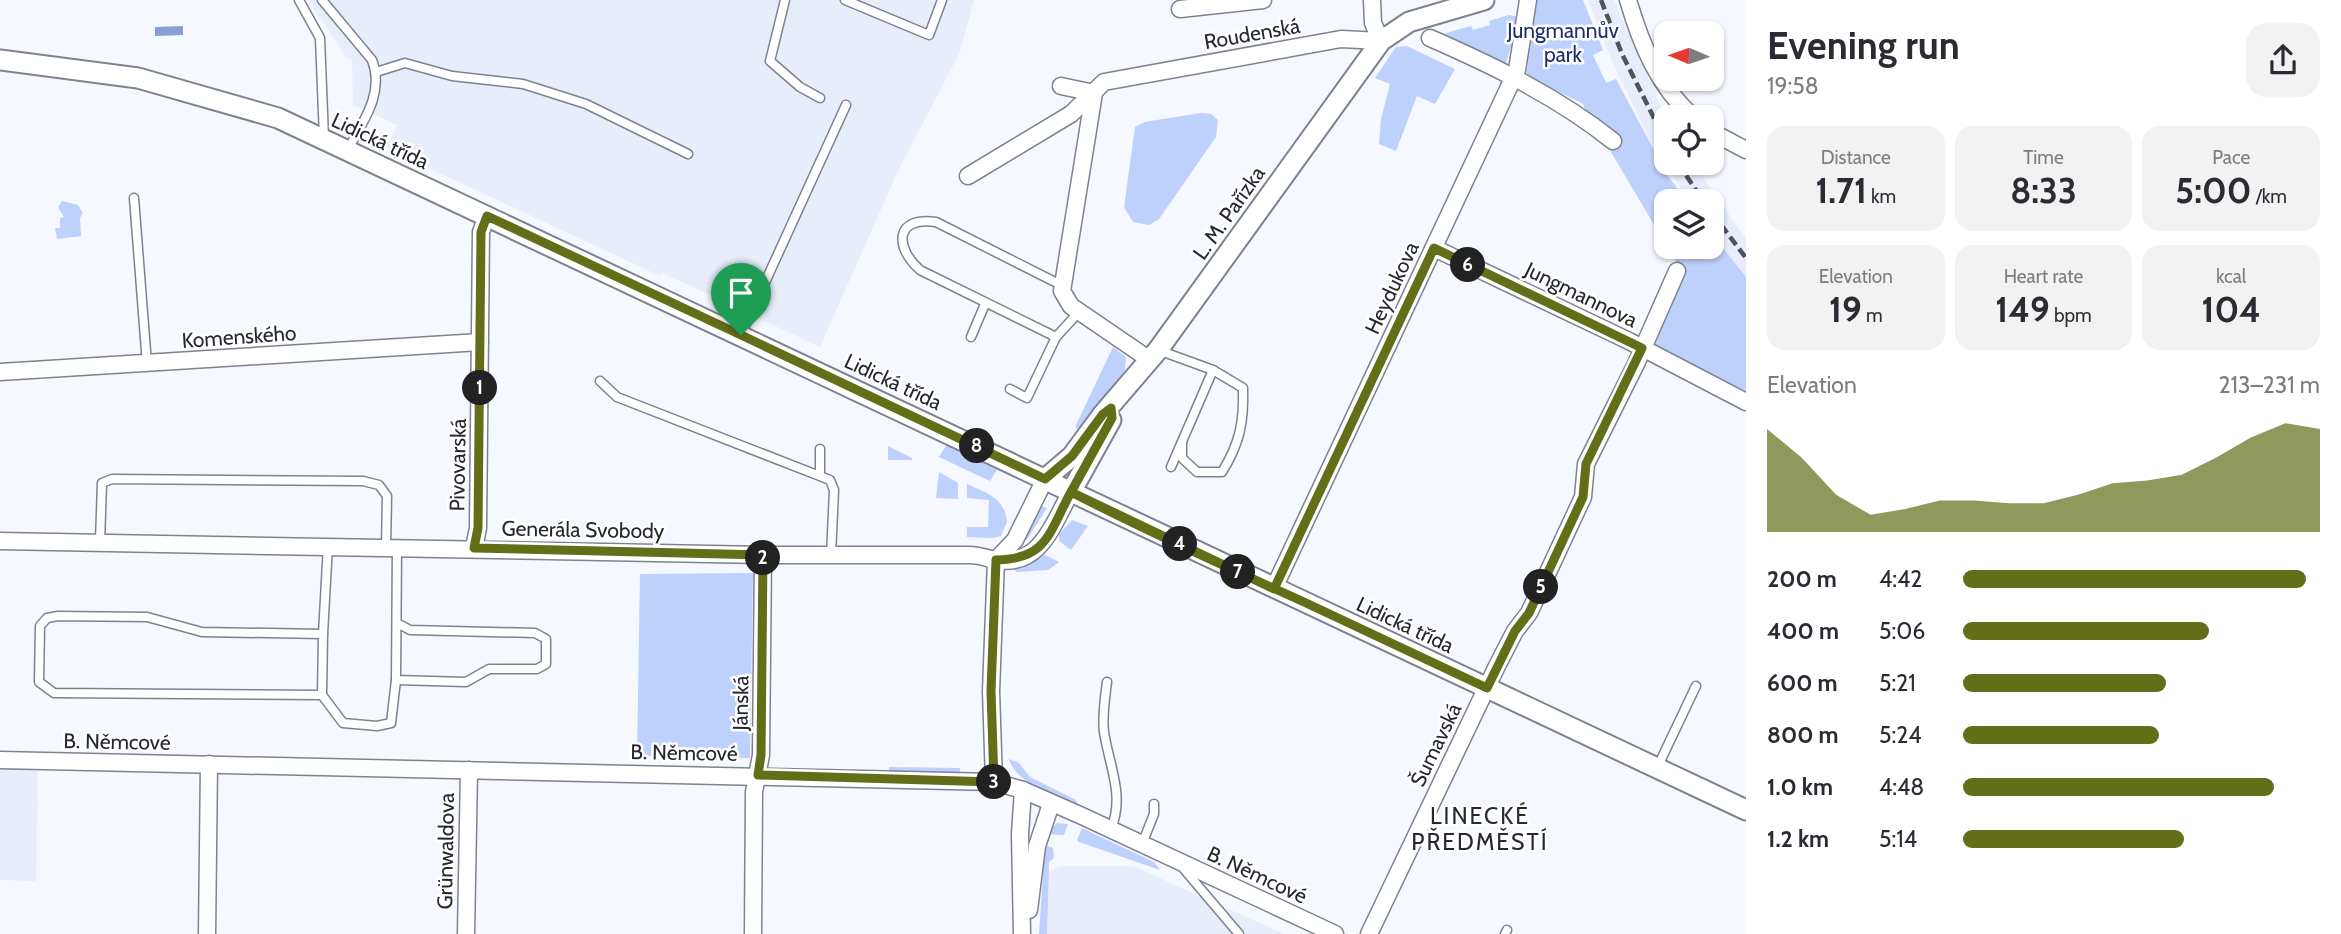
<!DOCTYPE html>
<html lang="en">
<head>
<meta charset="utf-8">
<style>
  body { margin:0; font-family:Cabin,sans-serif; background:#f2f2f3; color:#2b2b33; height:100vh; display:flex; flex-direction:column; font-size:26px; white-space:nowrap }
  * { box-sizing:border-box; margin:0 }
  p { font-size:23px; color:#7c7c81 }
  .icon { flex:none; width:38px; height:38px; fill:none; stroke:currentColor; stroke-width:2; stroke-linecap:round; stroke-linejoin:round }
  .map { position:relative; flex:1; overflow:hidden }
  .side { display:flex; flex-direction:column; background:#fff; width:595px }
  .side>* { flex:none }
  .needle { width:46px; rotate:272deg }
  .tools { position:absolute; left:1654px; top:21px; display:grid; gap:14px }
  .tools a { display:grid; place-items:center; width:70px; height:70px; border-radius:14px; background:#fff; box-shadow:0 2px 5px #0004; font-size:35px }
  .pin { position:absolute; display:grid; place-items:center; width:60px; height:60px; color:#fff; margin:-72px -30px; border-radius:50% 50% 50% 0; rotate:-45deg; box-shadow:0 0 7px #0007 }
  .pin .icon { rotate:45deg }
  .km { position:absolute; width:35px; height:35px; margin:-18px; border-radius:50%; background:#222; color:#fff; font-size:19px; line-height:35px; text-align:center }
  .round { display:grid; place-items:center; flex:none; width:74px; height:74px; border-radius:21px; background:#f2f2f3 }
  .overview { display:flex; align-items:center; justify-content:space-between; height:119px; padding:0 21px }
  h1 { font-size:38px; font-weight:700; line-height:52px }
  .metrics { display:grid; grid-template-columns:repeat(3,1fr); gap:10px; height:119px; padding:7px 21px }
  .metrics div { display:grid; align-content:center; border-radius:18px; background:#f2f2f3; text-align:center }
  .metrics b { font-size:35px; font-weight:700 }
  .metrics small { font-size:19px; font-weight:400 }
  .metrics p { font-size:19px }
  .chart { height:196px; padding:14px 21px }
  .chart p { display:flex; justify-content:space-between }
  .chart svg { width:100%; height:126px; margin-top:7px; fill:#626e18; opacity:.7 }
  ul { padding:0 21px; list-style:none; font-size:23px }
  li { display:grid; grid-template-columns:112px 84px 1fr; align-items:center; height:52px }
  li i { height:18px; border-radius:9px; background:#626e18 }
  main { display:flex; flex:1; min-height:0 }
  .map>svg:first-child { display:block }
  .built { fill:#e7edfb }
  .green { fill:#bed0fc }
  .water { fill:#899ed3 }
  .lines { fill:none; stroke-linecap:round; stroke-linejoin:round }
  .service-casing { stroke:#7d8290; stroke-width:11 }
  .minor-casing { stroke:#7d8290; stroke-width:19 }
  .tertiary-casing { stroke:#7d8290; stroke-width:23 }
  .service { stroke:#fff; stroke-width:8 }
  .minor { stroke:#fff; stroke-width:16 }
  .tertiary { stroke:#fff; stroke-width:19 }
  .rail { stroke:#515359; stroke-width:4.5; stroke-dasharray:10 5; stroke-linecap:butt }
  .route-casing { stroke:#fff; stroke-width:14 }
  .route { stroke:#626e18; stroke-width:9 }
  .labels { text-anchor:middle; stroke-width:5; stroke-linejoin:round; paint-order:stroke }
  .park-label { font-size:21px; fill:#1b2d6c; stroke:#fff }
  .street-label { font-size:21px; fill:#26282e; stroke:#fff }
  .neighbourhood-label { font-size:23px; letter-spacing:2px; fill:#26282e; stroke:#fff }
</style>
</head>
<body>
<main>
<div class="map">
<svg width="1746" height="934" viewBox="0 0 1746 934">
  <rect width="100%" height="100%" fill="#f5f8fe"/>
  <!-- built -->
  <g class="built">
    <path d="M 308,0 L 974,0 L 960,52 L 898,171 L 820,347 L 663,273 L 660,276 L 386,148 L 397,125 L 353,105 L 352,59 L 347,58 Z"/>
    <path d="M 1588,0 L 1614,0 L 1666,117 L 1666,163 L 1693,163 L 1746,239 L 1746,277 L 1712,234 L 1712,201 L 1689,201 L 1650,140 L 1611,59 Z"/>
    <path d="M 0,752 L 38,753 L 36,881 L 0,880 Z"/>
    <path d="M 1060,866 L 1133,866 L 1284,934 L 1041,934 L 1042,875 Z"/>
  </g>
  <!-- green -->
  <g class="green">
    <path d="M 1537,0 L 1583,0 L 1603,50 L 1593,55 L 1606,83 L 1616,79 L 1668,176 L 1687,201 L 1666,201 L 1666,245 L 1582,103 L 1526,77 Z"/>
    <path d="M 1509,15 L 1520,17 L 1505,66 L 1439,35 L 1471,26 L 1473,30 L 1490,25 L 1489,21 Z"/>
    <path d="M 1407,46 L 1455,69 L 1435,104 L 1417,96 L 1396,151 L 1379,144 L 1381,119 L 1390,84 L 1375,78 L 1396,47 Z"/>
    <path d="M 1201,113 L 1211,114 L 1218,120 L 1216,137 L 1159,219 L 1149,225 L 1133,222 L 1124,207 L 1135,127 L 1144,122 Z"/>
    <path d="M 62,201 L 78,205 L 83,213 L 80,218 L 81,236 L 57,239 L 55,228 L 60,228 L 60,218 L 64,217 L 58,207 Z"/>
    <path d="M 1712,234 L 1746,277 L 1746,391 L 1650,344 L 1684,274 L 1667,247 L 1712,247 Z"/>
    <path d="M 1113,347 L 1126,357 L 1125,370 L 1079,430 L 1075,427 Z"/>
    <path d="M 947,444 L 997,470 L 990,481 L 939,457 Z"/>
    <path d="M 888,446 L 912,458 L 912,460 L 888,460 Z"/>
    <path d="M 939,472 L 958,483 L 958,499 L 936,498 Z"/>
    <path d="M 967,484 C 987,493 1005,498 1007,522 L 1001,536 L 993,538 L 967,537 L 967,527 L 988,527 L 989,500 L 967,498 Z"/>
    <path d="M 1042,506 L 1047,508 L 1026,541 L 1025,537 Z"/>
    <path d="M 1072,520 L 1088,526 L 1071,550 L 1059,541 L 1059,534 Z"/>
    <path d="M 1045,555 L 1059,562 L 1048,570 L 1016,572 L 1012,565 Z"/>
    <path d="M 753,573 L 750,758 L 637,756 L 640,574 Z"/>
    <path d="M 1009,759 L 1019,763 L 1030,777 L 1076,800 L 1078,805 C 1055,794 1017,785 1009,759 Z"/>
    <path d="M 889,767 L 960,768 L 960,773 L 889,772 Z"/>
    <path d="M 1057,823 L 1068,824 L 1064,835 L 1046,834 Z"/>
    <path d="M 1082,828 L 1154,862 L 1160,870 L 1079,842 L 1077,840 Z"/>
    <path d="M 1045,845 L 1053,848 L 1054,858 L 1049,862 L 1047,934 L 1039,934 Z"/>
  </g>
  <!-- water -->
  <path class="water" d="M 183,26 L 183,35 L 155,36 L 155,27 Z"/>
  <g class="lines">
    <defs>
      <g id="service">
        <path d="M 299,0 L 320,38 L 324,138"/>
        <path d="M 322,0 L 372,60 C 385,94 362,123 347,151"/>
        <path d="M 785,0 L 770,61 L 800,87 L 820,98"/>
        <path d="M 845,0 L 929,35 L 942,0"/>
        <path d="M 376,72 L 405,63 L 452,76 L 523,84 L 586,104 L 688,154"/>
        <path d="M 134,198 L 147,364"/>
        <path d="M 1063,286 L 936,222 C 895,216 894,247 920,270 L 1056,337 L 1079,312"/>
        <path d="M 741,335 L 846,105"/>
        <path d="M 971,337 L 985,304"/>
        <path d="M 1158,350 L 1213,370 L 1243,388 C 1244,422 1240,443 1222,472 L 1197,472 L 1182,458 L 1182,442"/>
        <path d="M 600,381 L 617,397 L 830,480 L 834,490 L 831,556"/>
        <path d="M 1010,389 L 1027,398 L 1056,337"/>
        <path d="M 820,449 L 820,475"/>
        <path d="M 1171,467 L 1213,370"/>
        <path d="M 100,542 L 102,483 L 112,479 L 363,481 L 379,485 L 387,496 L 386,547"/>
        <path d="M 397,623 L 410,630 L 535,633 L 546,639 L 546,664 L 537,669 L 489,669 L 466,682 L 396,680 L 397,548"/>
        <path d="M 323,634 L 328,545"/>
        <path d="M 1107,682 C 1105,698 1102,715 1104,732 C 1109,765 1125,796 1111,829"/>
        <path d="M 322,695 L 54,693 L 39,682 L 40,626 L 47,618 L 58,616 L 147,617 L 202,632 L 323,634 L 322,695 L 343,723 L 377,726 L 391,723 L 396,680"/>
        <path d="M 1657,768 L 1696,686"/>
        <path d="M 1142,844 L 1154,814 L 1154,804"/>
        <path d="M 1183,868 L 1239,934"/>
        <path d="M 1505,934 L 1507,930"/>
      </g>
      <g id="minor">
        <path d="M 1628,0 C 1641,44 1658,86 1693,117"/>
        <path d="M 1180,9 L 1263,0"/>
        <path d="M 1430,38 C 1494,66 1558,97 1613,141"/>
        <path d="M 1061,86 L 1094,93"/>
        <path d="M 1094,93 L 1062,291 L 1071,306 L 1150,360"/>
        <path d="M 1712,132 L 1746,150"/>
        <path d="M 968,176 L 1071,114 L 1104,82 L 1341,39 L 1381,41 L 1373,23 L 1372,0"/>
        <path d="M 1434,248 L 1629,341 L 1746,402"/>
        <path d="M 0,372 L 480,342"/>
        <path d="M 0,541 L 763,555 L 970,555 C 980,555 988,559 997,560 C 1041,567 1053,523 1071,492"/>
        <path d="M 474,548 L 478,528 L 481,232 L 487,216"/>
        <path d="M 996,560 L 1015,540 L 1045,479"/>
        <path d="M 1274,588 L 1517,70 L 1528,0"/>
        <path d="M 0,760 L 994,782 L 1023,790 L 1082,816 L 1335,934"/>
        <path d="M 994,782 L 991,691 L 996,560"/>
        <path d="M 1029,910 L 1037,846 L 1051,804"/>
        <path d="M 207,934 L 209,764"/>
        <path d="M 466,934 L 469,770"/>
        <path d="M 753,934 L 754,792 L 761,755 L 763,555"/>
        <path d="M 1022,934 L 1020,834 L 1023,790"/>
        <path d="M 1369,934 L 1497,666 L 1515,631 L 1529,613 L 1583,497 L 1586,464 L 1636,364 L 1677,271"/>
      </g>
      <g id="tertiary">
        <path d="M 0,60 L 138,78 L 278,118 L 1746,810"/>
        <path d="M 1045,479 L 1072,456 L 1103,414 L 1158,350 L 1381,41 L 1409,22 L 1484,0"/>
        <path d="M 1071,492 L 1111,420"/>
      </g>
    </defs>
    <!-- service casing -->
    <use href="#service" class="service-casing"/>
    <!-- minor casing -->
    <use href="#minor" class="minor-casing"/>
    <!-- tertiary casing -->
    <use href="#tertiary" class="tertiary-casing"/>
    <!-- service -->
    <use href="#service" class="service"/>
    <!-- minor -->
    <use href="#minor" class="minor"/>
    <!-- tertiary -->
    <use href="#tertiary" class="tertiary"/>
    <!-- rail -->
    <g class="rail">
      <path d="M 1601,0 L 1622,54 L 1666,142"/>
      <path d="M 1678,163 L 1703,201"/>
      <path d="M 1712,213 L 1746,258"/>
    </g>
  </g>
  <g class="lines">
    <defs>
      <path id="route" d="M 741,335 L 487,216 L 481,232 L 478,528 L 474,548 L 763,555 L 761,755 L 758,775 L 994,782 L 991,691 L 996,560 C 1048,559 1049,532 1071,492 C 1147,531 1226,567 1304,602 L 1487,688 L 1515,631 L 1529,613 L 1583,497 L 1586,464 L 1642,348 L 1434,248 L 1274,589 L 1071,492 L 1112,418 L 1111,408 L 1103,414 L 1072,456 L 1045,479 L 741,335"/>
    </defs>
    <!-- route casing -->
    <use href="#route" class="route-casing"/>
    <!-- route -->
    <use href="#route" class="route"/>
  </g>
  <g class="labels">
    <!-- park labels -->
    <g class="park-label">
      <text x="1563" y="38">Jungmannův<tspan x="1563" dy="24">park</tspan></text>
    </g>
    <!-- street labels -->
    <g class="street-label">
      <text transform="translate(1252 34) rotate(-10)" y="7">Roudenská</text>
      <text transform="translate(380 141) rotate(25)" y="7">Lidická třída</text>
      <text transform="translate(1229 213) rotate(-55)" y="7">L. M. Pařízka</text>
      <text transform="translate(1392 288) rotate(-65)" y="7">Heydukova</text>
      <text transform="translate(1581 295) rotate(26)" y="7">Jungmannova</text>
      <text transform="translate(239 337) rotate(-4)" y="7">Komenského</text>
      <text transform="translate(893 382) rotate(25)" y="7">Lidická třída</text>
      <text transform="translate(458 465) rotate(-89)" y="7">Pivovarská</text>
      <text transform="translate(583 530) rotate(1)" y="7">Generála Svobody</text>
      <text transform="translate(1405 625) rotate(25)" y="7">Lidická třída</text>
      <text transform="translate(741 703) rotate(-89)" y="7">Jánská</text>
      <text transform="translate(117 742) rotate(1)" y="7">B. Němcové</text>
      <text transform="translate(1436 745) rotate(-64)" y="7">Šumavská</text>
      <text transform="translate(684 753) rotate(1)" y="7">B. Němcové</text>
      <text transform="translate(446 851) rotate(-89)" y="7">Grünwaldova</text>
      <text transform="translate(1257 875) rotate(25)" y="7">B. Němcové</text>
    </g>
    <!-- neighbourhood labels -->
    <g class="neighbourhood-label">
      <text x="1480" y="824">LINECKÉ<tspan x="1480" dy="26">PŘEDMĚSTÍ</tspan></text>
    </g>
  </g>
</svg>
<div class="tools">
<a><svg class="needle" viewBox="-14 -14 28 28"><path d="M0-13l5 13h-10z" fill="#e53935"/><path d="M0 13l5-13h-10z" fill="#7c7c81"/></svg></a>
<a><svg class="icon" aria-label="locate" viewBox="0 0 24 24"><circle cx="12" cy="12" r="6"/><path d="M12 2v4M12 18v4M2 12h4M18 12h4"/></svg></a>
<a><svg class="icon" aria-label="layers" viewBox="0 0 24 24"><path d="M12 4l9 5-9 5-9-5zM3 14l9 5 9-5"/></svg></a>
</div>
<div class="pin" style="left:741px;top:335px;background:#1e9e55"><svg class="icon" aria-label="arrive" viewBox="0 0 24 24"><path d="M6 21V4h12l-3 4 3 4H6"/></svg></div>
<b class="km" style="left:480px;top:388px">1</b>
<b class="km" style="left:763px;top:558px">2</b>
<b class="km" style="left:994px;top:782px">3</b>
<b class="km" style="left:1180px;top:544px">4</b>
<b class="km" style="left:1541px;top:587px">5</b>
<b class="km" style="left:1468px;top:265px">6</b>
<b class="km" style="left:1238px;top:572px">7</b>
<b class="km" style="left:977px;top:446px">8</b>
</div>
<section class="side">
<div class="overview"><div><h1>Evening run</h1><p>19:58</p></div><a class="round"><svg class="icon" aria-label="share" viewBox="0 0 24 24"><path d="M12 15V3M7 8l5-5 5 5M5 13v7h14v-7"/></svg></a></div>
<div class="metrics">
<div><p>Distance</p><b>1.71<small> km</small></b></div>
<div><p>Time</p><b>8:33</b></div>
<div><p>Pace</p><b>5:00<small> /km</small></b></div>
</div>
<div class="metrics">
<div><p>Elevation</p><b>19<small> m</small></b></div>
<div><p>Heart rate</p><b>149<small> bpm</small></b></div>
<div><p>kcal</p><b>104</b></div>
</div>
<div class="chart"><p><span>Elevation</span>213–231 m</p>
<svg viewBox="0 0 160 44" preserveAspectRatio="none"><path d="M0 44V8L10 18L20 31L30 38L40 36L50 33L60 33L70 34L80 34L90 31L100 27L110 26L120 24L130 18L140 11L150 6L160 8V44z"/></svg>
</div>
<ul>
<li><b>200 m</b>4:42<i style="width:96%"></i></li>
<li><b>400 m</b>5:06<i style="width:69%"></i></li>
<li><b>600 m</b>5:21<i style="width:57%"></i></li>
<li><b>800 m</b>5:24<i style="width:55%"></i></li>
<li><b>1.0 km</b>4:48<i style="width:87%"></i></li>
<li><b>1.2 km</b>5:14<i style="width:62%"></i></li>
</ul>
</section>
</main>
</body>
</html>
